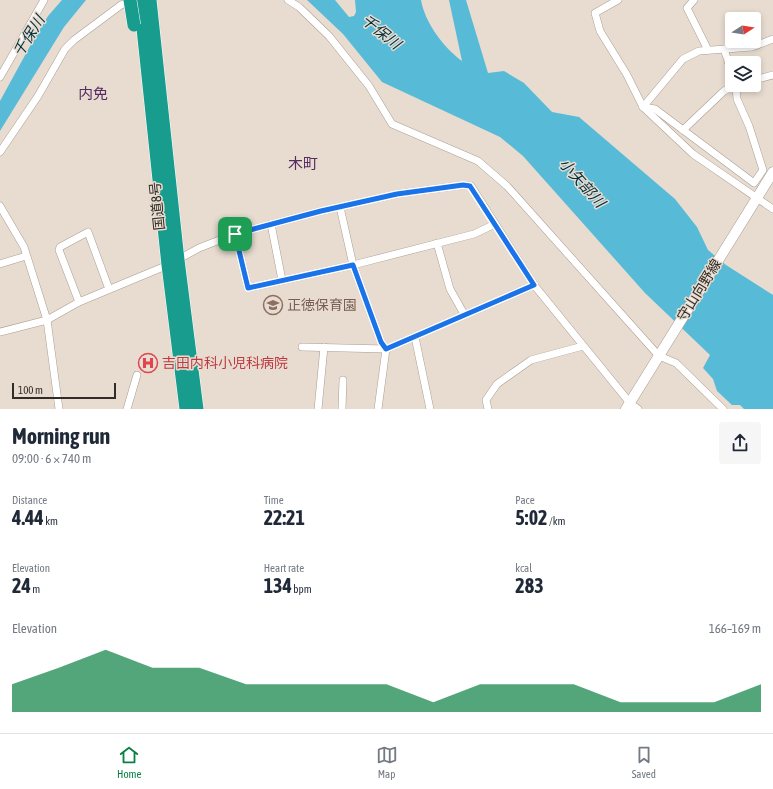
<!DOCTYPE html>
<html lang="en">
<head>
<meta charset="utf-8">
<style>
  body { margin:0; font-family:"Asap Condensed","Noto Sans JP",sans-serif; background:#f6f6f7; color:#1f2937; height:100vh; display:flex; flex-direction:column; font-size:15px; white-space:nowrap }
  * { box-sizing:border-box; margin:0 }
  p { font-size:13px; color:#747a83 }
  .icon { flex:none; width:22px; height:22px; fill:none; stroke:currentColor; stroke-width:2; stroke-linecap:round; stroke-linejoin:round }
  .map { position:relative; height:409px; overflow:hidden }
  .side { display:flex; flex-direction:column; background:#fff; flex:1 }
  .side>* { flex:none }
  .needle { width:26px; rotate:78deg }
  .buttons { position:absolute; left:725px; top:12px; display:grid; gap:8px }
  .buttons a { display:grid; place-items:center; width:36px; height:36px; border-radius:4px; background:#fff; box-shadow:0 2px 6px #0003; font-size:20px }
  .scale { position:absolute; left:12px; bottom:10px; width:104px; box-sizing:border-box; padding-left:4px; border:2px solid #312c27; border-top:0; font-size:11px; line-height:14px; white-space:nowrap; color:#312c27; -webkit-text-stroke:3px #e8dcd0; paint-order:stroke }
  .pin { position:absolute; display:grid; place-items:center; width:34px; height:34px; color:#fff; margin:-17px; border-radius:8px; box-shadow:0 2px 6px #0006 }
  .round { display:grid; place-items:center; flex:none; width:42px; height:42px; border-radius:4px; background:#f6f6f7 }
  .overview { display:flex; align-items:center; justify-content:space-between; height:68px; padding:0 12px }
  h1 { font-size:22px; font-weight:700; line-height:30px }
  .metrics { display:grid; grid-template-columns:repeat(3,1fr); gap:6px; height:68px; padding:4px 12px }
  .metrics div { display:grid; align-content:center }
  .metrics b { font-size:20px; font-weight:700 }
  .metrics small { font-size:11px; font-weight:400 }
  .metrics p { font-size:11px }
  .chart { height:112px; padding:8px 12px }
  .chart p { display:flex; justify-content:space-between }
  .chart svg { width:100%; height:72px; margin-top:4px; fill:#0b8043; opacity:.7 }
  .tab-bar { display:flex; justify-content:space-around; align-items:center; height:56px; border-top:1px solid #e0e1e3; background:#fff; font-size:11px; color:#747a83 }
  .tab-bar a { display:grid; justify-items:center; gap:2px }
  .tab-bar .active { color:#0b8043 }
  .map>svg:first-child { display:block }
  .water { fill:#57bbd8 }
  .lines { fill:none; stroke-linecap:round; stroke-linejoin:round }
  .street-casing { stroke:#aa9e93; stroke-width:8 }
  .secondary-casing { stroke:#aa9e93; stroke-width:11 }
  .highway-casing { stroke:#fff; stroke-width:14 }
  .street { stroke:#fff; stroke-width:7 }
  .secondary { stroke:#fff; stroke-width:10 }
  .highway { stroke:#179c8e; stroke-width:13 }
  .highway-bridge-casing { stroke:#fff; stroke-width:14; stroke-linecap:butt }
  .highway-bridge { stroke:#179c8e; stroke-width:13 }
  .route-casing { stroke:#fff; stroke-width:8 }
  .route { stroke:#1a73e8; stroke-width:5 }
  .labels { text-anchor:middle; stroke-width:3; stroke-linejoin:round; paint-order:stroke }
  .street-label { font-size:14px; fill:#312c27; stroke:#e8dcd0 }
  .education-label { font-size:14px; fill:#785e54; stroke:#e8dcd0; text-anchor:start }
  .health-label { font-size:14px; fill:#be3a42; stroke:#e8dcd0; text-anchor:start }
  .water-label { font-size:15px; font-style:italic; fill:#00303c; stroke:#e8dcd0 }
  .neighbourhood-label { font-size:15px; fill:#562b61; stroke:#e8dcd0 }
</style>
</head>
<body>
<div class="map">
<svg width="773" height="409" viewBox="0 0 773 409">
  <rect width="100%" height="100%" fill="#e8dcd0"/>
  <!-- water -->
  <g class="water">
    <path d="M 62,0 L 86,0 L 64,27 L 0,131 L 0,101 L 35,37 L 48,16 Z"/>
    <path d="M 307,0 L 335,0 L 349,17 L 354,16 L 356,12 L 355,0 L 421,0 C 425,23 444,48 462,61 L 449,0 L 466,0 L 488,73 L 504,71 L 524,83 L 552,112 L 579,117 L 675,199 L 697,227 L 708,250 L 726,265 L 773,295 L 773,409 L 744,409 L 740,405 L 732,405 L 717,391 L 713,379 L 703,368 L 710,355 L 645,293 L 523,156 L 500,137 L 382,82 L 343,34 Z"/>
  </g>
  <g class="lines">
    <defs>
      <g id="street">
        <path d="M 288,0 L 299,7 L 329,36 L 369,86 L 392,124 L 478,161 L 507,186 L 659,356 L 676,363 L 723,409"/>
        <path d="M 618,0 L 595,13 L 600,31 L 627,75 L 643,107 L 693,154 L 773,209"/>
        <path d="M 694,0 L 687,8 L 708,50"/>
        <path d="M 724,49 L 732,73"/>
        <path d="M 0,77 L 44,0"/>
        <path d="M 754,80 L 773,75"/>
        <path d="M 643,107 L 655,109 L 754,183 L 763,170 L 749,126 L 737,99 L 736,85"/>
        <path d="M 643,107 L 683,59 L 699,51 L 752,47 L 773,39"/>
        <path d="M 683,130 L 724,91 L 736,85"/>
        <path d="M 0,152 L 38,96 L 65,49 L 74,40 L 121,5 L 131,1"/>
        <path d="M 0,206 L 24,247 L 47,320 L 59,409"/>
        <path d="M 340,207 L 353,265 L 381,342 L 386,349 L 378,409"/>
        <path d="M 271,224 L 282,280"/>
        <path d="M 235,234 L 248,288 L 353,265 L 474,234 L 495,224"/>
        <path d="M 437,243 L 450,289 L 464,314"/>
        <path d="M 0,264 L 26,256"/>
        <path d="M 79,302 L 59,250 L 60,247 L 88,232 L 109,289"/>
        <path d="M 0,332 L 47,320 L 79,302 L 168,265 L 199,248 L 235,234 L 321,211 L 397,194 L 463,185 L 471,186 L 534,285 L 630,403 L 638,409"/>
        <path d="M 415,337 L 430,409"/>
        <path d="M 302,347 L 386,349 L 534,285"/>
        <path d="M 127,409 L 137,375"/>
        <path d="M 318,409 L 324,347"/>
        <path d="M 342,409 L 343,380"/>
        <path d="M 488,409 L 486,400 L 497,384 L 531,360 L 583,346"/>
      </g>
      <path id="secondary" d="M 626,409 L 773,172"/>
      <g id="highway">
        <path d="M 140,0 L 168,265 L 186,409"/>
        <path d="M 150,0 L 178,260 L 197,409"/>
      </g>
    </defs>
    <!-- street casing -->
    <use href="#street" class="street-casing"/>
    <!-- secondary casing -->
    <use href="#secondary" class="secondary-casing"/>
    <!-- highway casing -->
    <use href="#highway" class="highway-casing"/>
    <!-- street -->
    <use href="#street" class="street"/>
    <!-- secondary -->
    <use href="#secondary" class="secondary"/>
    <!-- highway -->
    <use href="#highway" class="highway"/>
    <defs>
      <path id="highway-bridge" d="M 130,0 L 134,25"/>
    </defs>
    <!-- highway-bridge casing -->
    <use href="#highway-bridge" class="highway-bridge-casing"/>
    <!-- highway-bridge -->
    <use href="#highway-bridge" class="highway-bridge"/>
  </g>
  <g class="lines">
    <defs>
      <path id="route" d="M 463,185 L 470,186 L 534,285 L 386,349 L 381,342 L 353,265 L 248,288 L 235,234 L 321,211 L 397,194 Z"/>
    </defs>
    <!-- route casing -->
    <use href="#route" class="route-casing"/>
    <!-- route -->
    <use href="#route" class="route"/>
  </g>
  <!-- icons -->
  <defs>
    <symbol id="school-ring" viewBox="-11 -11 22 22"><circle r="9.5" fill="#e8dcd0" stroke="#8d6e63" stroke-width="1.5"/><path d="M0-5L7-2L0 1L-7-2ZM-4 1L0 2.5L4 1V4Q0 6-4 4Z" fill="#8d6e63"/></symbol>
    <symbol id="hospital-ring" viewBox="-11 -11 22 22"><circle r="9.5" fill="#e8dcd0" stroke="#e0444e" stroke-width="1.5"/><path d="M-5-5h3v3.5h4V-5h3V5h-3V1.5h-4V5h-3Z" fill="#e0444e"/></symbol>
  </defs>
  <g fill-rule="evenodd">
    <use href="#school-ring" x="262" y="294" width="22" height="22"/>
    <use href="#hospital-ring" x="137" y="352" width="22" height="22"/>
  </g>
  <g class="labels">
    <!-- street labels -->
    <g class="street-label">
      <text transform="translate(157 206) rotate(-96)" y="5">国道8号</text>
      <text transform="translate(699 290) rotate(-58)" y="5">守山向野線</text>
    </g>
    <!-- education labels -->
    <g class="education-label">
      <text x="287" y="310">正徳保育園</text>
    </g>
    <!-- health labels -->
    <g class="health-label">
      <text x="162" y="368">吉田内科小児科病院</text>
    </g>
    <!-- water labels -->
    <g class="water-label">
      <text transform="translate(381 32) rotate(39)" y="5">千保川</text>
      <text transform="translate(29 36) rotate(-58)" y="5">千保川</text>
      <text transform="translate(582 183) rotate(48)" y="5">小矢部川</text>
    </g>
    <!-- neighbourhood labels -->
    <g class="neighbourhood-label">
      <text x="93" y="99">内免</text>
      <text x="303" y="169">木町</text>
    </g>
  </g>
</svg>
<div class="buttons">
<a><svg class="needle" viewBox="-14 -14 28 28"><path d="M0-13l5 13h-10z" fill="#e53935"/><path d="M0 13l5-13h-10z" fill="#747a83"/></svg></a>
<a><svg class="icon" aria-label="layers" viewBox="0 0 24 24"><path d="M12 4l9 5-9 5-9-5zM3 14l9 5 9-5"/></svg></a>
</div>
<div class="scale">100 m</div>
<div class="pin" style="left:235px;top:234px;background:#1e9e55"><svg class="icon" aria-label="arrive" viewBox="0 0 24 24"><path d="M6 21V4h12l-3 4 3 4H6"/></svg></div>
</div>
<section class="side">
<div class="overview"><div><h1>Morning run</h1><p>09:00 · 6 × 740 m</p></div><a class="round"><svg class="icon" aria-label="share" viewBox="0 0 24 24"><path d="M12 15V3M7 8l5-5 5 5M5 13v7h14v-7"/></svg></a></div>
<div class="metrics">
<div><p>Distance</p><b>4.44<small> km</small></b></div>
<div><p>Time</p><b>22:21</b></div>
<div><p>Pace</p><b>5:02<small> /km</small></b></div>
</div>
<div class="metrics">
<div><p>Elevation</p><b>24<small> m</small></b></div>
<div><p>Heart rate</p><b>134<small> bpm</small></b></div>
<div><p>kcal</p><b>283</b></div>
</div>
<div class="chart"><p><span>Elevation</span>166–169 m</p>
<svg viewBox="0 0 160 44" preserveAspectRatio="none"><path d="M0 44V27L10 17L20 6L30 17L40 17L50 27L60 27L70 27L80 27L90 38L100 27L110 27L120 27L130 38L140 38L150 38L160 27V44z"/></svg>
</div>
</section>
<nav class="tab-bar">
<a class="active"><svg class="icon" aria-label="home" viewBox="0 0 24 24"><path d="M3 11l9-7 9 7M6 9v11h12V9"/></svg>Home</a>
<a><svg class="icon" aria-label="map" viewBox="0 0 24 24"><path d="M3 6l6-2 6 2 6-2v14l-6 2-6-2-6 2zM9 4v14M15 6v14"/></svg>Map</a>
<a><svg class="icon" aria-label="saved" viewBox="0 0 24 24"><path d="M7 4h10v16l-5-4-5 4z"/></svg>Saved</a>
</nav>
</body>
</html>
